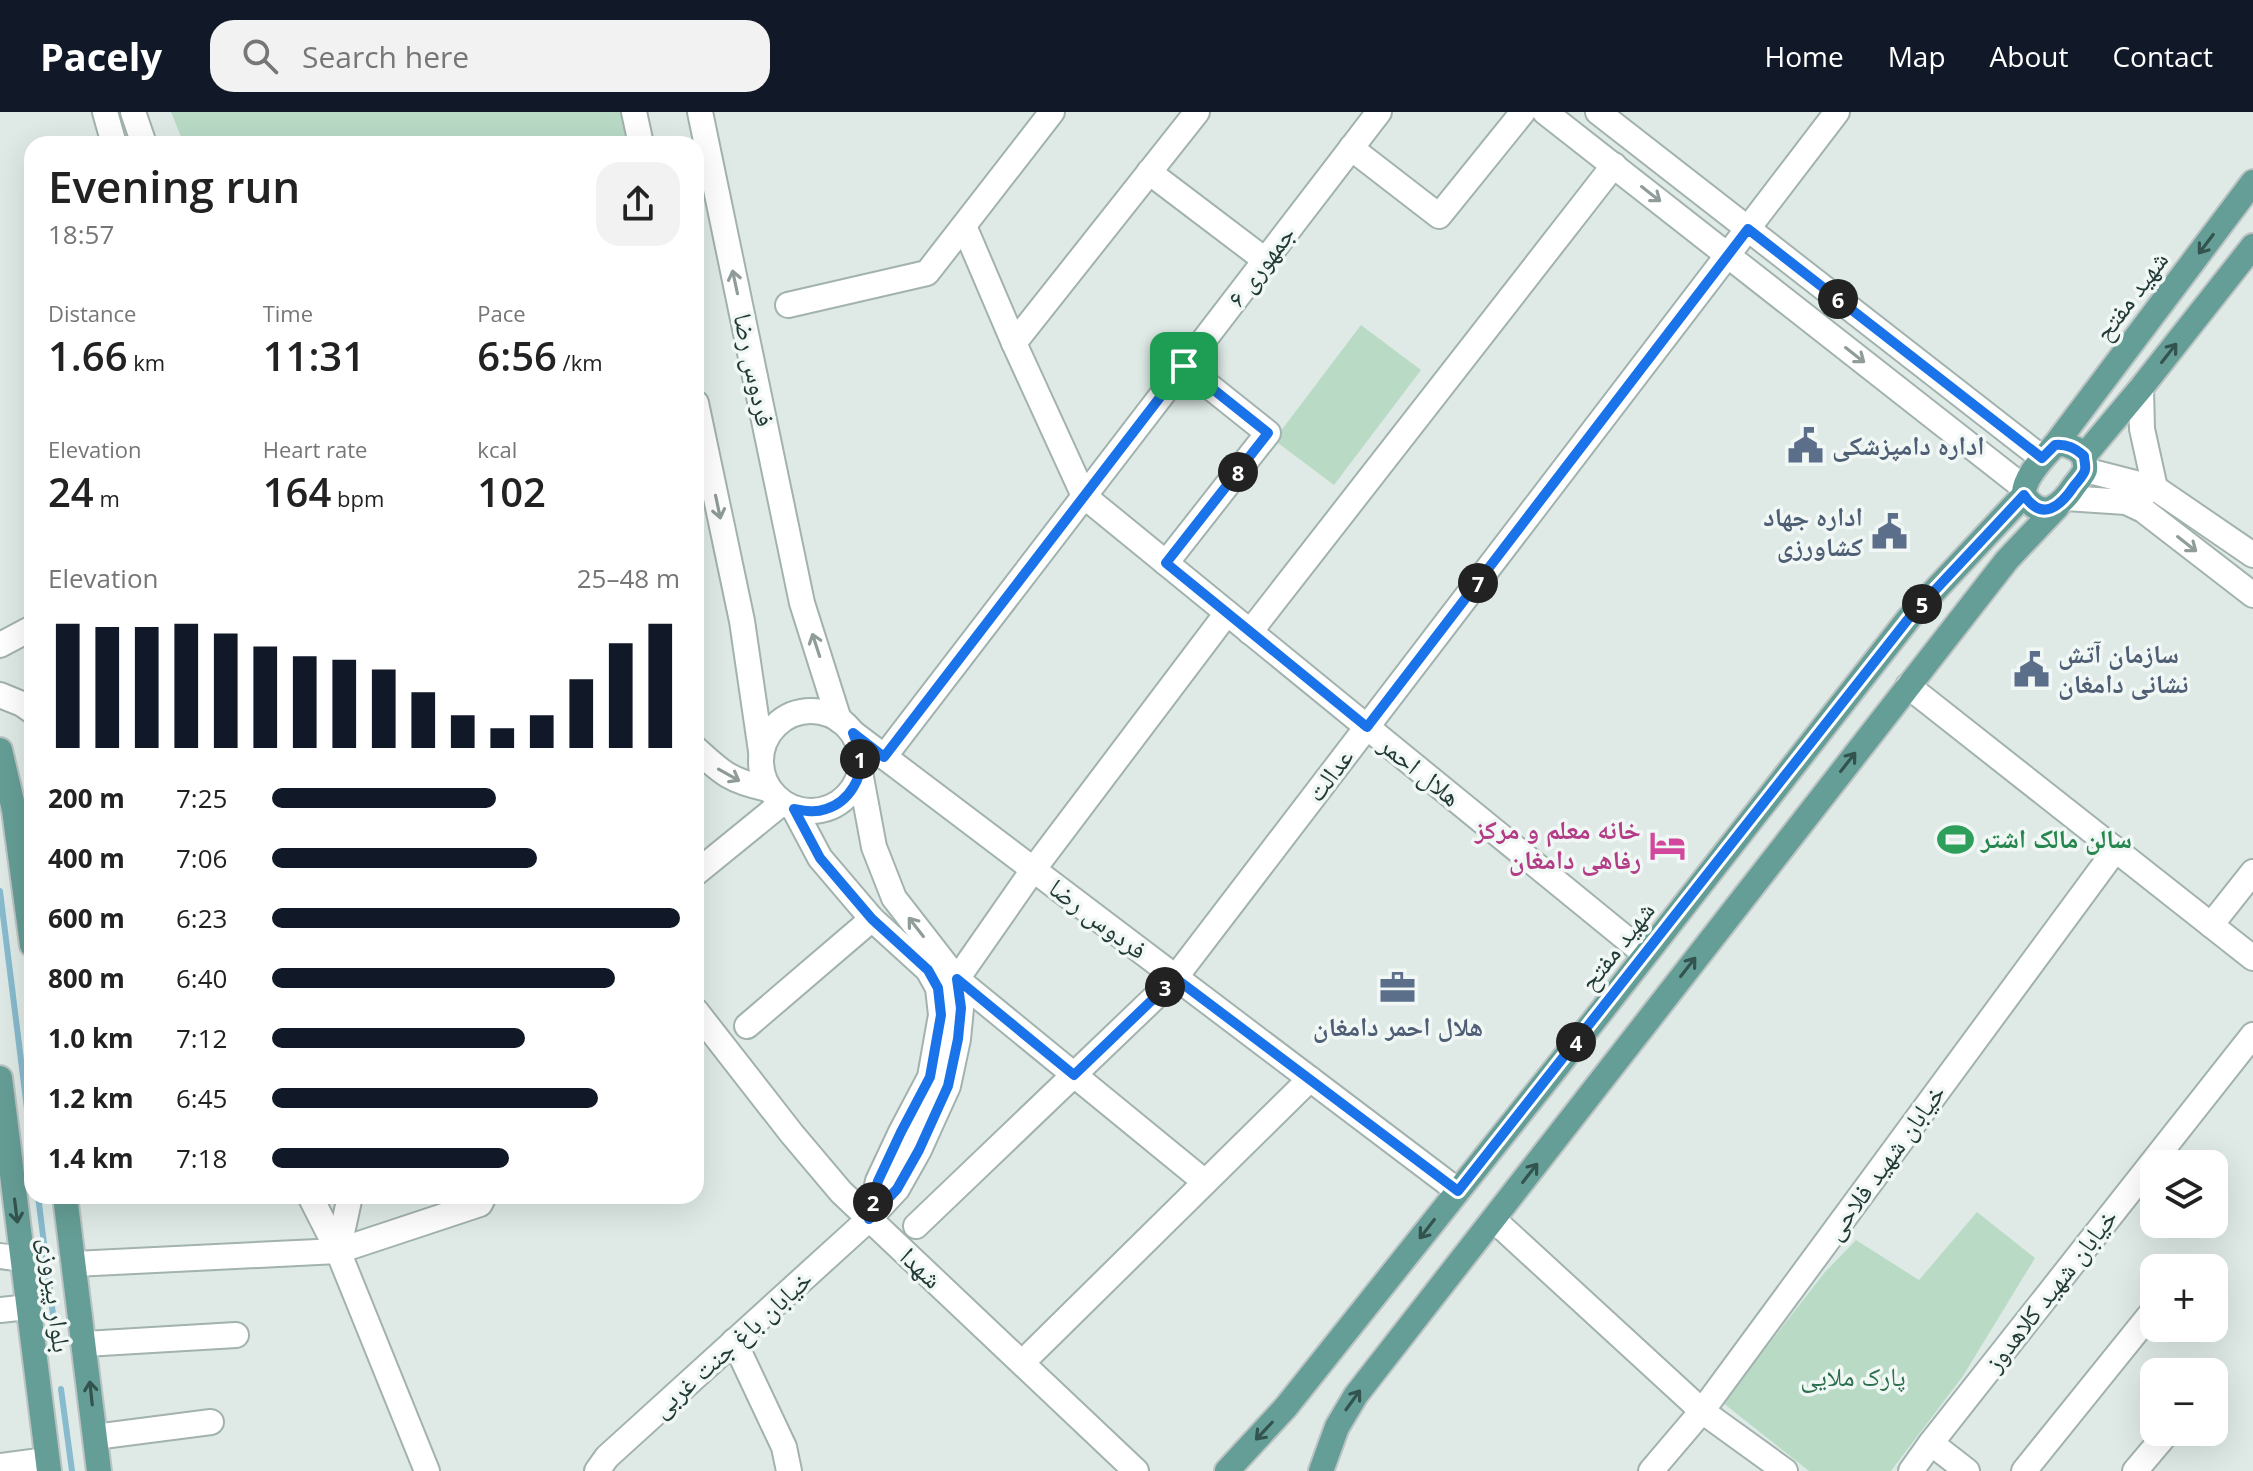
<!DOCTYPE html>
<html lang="en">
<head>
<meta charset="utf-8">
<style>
  body { margin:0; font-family:"Open Sans","Noto Naskh Arabic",sans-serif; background:#f2f2f2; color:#222; height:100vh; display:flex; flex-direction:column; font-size:30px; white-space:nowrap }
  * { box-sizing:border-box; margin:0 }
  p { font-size:26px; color:#767676 }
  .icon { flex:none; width:44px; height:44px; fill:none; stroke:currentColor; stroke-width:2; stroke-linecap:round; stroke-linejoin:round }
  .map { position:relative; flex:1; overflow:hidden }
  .side { position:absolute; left:24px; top:24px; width:680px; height:1068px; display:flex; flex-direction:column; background:#fff; border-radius:24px; box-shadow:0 8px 32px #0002 }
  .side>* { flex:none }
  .tools { position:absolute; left:2140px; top:1038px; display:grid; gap:16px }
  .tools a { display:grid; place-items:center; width:88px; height:88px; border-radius:16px; background:#fff; box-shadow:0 8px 32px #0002; font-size:40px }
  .pin { position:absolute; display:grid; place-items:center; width:68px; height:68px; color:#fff; margin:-34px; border-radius:16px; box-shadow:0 4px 12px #0006 }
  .km { position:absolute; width:40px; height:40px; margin:-20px; border-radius:50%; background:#222; color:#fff; font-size:22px; line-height:40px; text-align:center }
  .round { display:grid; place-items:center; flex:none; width:84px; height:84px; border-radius:24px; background:#f2f2f2 }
  .summary { display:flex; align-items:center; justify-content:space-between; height:136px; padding:0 24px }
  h1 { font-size:44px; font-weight:600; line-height:60px }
  .stats { display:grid; grid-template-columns:repeat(3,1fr); gap:12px; height:136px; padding:8px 24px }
  .stats div { display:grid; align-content:center }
  .stats b { font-size:40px; font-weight:600 }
  .stats small { font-size:22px; font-weight:400 }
  .stats p { font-size:22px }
  .chart { height:224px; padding:16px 24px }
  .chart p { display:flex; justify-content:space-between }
  .chart svg { width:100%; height:144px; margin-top:8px; stroke:#111827; stroke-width:6 }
  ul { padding:0 24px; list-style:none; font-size:26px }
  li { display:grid; grid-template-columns:128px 96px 1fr; align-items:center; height:60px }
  li i { height:20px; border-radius:10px; background:#111827 }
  header { display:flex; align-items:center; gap:48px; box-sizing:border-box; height:112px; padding:0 40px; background:#111827; color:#fff }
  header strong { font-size:38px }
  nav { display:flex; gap:44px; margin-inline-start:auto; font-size:28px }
  .search { width:560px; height:72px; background:#f2f2f2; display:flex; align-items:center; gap:20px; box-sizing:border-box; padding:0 28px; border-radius:24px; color:#767676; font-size:30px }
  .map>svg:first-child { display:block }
  .green { fill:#b9dbc6 }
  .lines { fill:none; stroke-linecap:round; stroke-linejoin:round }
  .stream { stroke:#88bbce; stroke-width:6 }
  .minor-casing { stroke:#a2b2ae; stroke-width:28 }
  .major-casing { stroke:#bcc4c3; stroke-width:28 }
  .minor { stroke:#fff; stroke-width:24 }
  .major { stroke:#659e96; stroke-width:24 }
  .oneway { stroke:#909c9a }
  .oneway2 { stroke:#32534e }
  .route-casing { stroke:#fff; stroke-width:16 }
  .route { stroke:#1a73e8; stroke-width:10 }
  .labels { text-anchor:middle; stroke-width:7; stroke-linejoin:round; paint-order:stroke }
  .street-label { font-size:26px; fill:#213a36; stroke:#f0f7f4 }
  .service-label { font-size:26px; font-weight:bold; fill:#4e5e75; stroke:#f0f7f4; text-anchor:start }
  .hotel-label { font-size:26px; font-weight:bold; fill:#b23c85; stroke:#f0f7f4; text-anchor:end }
  .leisure-label { font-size:26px; font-weight:bold; fill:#27864d; stroke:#f0f7f4; text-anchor:start }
  .park-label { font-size:26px; fill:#2c6f4e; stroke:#f0f7f4 }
</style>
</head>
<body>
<header>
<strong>Pacely</strong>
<div class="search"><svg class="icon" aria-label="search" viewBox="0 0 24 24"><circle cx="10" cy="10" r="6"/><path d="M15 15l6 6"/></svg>Search here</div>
<nav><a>Home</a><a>Map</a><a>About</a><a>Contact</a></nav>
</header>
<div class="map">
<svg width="2253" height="1359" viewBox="0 0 2253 1359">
  <rect width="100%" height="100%" fill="#dfeae7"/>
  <!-- green -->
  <g class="green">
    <path d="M 171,0 L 625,0 L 634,32 L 184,32 Z"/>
    <path d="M 1361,213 L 1421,258 L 1334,373 L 1274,328 Z"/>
    <path d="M 1977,1100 L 2035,1146 L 1963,1264 L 1891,1359 L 1809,1359 L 1723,1291 L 1825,1160 L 1856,1128 L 1919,1168 Z"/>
  </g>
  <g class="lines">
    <!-- stream -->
    <g class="stream">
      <path d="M 0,779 L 32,1037"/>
      <path d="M 38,1084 L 54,1210"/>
      <path d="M 61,1277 L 72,1359"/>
    </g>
    <defs>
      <g id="minor">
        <path d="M 105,0 L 114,32"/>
        <path d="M 133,0 L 144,32"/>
        <path d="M 634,0 L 641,32"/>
        <path d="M 700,0 L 802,491 L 839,608"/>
        <path d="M 1545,0 L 2023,375"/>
        <path d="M 1598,0 L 2042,346"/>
        <path d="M 1351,36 L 1439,104 L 1523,0"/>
        <path d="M 1149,60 L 1265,148"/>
        <path d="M 964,114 L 1014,231 L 1084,384 L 1645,842"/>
        <path d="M 788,193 L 927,161 L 1052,0"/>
        <path d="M 1014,231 L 1197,0"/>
        <path d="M 2141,276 L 2142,317 L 2155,376 L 2147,379 L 2143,383"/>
        <path d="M 696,291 L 742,509 L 761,639"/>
        <path d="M 2085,358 L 2155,376 L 2253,443"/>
        <path d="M 2066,386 L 2126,390 L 2143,398 L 2253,483"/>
        <path d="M 1166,451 L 1268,321 L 1184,254"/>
        <path d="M 1250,520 L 1614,53"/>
        <path d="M 0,533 L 32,516"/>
        <path d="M 1908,574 L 2253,846"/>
        <path d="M 0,583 L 22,592 L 32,599"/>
        <circle cx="811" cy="649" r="50"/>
        <path d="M 853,621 L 1458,1079"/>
        <path d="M 696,637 C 723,662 731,669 768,677"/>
        <path d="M 884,645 L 1379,0"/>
        <path d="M 794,697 L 820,746 L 872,807 L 928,858 L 938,876 L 941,903 L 930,965 L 901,1020 L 878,1069 L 870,1104"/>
        <path d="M 696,761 L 782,691"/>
        <path d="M 2211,813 L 2253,760"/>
        <path d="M 696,899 L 792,1022 L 841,1080 L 1136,1359"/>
        <path d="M 747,914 L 872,807"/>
        <path d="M 1205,1070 L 957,867 L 1033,758 L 1227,501"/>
        <path d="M 310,1084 L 338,1139 L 427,1359"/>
        <path d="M 1494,1108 L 1702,1299 L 1785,1359"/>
        <path d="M 916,1114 L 1175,866 L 1837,0"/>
        <path d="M 338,1139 L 350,1084"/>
        <path d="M 0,1144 L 22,1147"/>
        <path d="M 74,1152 L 338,1139 L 480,1092 L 484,1084"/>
        <path d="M 0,1198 L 28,1195"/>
        <path d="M 734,1229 L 784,1335 L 789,1359"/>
        <path d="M 85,1232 L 236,1223"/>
        <path d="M 1032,1241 L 1310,967"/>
        <path d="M 95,1325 L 211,1310"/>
        <path d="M 1931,1331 L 1967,1359"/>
        <path d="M 0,1354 L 47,1348"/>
        <path d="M 597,1359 L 607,1345 L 869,1107 L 897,1077 L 919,1038 L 948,974 L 958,927 L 961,896 L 957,867 L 894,786 L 874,735 L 860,660"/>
        <path d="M 1651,1359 L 1702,1299 L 2116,737"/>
        <path d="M 1911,1359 L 1931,1331 L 2253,923"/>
        <path d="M 2024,1359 L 2153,1199"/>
        <path d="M 2135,1359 L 2168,1320"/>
      </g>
      <g id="major">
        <path d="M 2065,332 L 2076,337 L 2084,344 C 2084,349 2086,353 2085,358 C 2083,363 2077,370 2074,374 C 2060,395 2042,410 2024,383 C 2023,366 2043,346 2055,333 Z"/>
        <path d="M 2055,333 L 2253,70"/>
        <path d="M 2084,344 L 2141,276 L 2253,134"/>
        <path d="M 0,638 L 14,698 L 32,833"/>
        <path d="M 0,966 L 49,1359"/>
        <path d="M 65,1084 L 99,1359"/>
        <path d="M 1227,1359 L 1286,1295 L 1600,901 L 1909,506 L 2024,383"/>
        <path d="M 1321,1359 L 1337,1315 L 1356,1283 L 2007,448 L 2057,395"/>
      </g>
    </defs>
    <!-- minor casing -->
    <use href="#minor" class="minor-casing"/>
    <!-- major casing -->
    <use href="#major" class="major-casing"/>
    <!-- minor -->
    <use href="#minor" class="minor"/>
    <!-- major -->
    <use href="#major" class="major"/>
  </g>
  <!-- one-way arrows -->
  <defs><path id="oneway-shaft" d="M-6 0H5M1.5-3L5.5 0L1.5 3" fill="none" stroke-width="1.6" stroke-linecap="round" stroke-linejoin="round" transform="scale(2)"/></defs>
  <g class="oneway">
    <use href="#oneway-shaft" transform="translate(1651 82) rotate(38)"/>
    <use href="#oneway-shaft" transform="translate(735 170) rotate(-102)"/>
    <use href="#oneway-shaft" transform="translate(1855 243) rotate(38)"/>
    <use href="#oneway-shaft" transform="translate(718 395) rotate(78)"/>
    <use href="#oneway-shaft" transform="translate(2187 432) rotate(38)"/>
    <use href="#oneway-shaft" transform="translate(816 533) rotate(-108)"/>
    <use href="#oneway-shaft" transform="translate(729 663) rotate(29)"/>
    <use href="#oneway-shaft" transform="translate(916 815) rotate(-128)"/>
  </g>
  <g class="oneway2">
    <use href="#oneway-shaft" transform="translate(2206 132) rotate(127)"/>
    <use href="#oneway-shaft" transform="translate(2169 241) rotate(-52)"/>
    <use href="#oneway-shaft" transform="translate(1848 650) rotate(-52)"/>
    <use href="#oneway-shaft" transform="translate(1688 855) rotate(-52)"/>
    <use href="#oneway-shaft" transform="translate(1530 1061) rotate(-52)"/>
    <use href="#oneway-shaft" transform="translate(16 1099) rotate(83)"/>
    <use href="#oneway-shaft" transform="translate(1427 1117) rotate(128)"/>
    <use href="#oneway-shaft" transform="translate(91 1281) rotate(-96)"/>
    <use href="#oneway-shaft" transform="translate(1353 1288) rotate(-54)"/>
    <use href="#oneway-shaft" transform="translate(1264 1319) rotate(133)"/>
  </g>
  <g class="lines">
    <defs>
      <path id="route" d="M 1748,117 L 2042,346 L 2055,333 C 2067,332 2075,336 2084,344 C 2084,349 2086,353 2085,358 C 2084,363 2077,370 2074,374 C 2060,395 2042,410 2024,383 L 1909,506 L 1458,1079 L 1175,866 L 1074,963 L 957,867 L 961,896 L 958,927 L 948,974 L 919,1038 L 897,1077 L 869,1107 L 878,1069 L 901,1020 L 930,965 L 941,903 L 938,876 L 928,858 L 872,807 L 820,746 L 794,697 C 805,699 815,701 826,697 C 849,690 865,664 860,640 C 859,634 855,627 853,621 L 884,645 L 1184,254 L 1268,321 L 1166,451 L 1367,615 Z"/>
    </defs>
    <!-- route casing -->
    <use href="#route" class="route-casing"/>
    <!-- route -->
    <use href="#route" class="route"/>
  </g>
  <!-- icons -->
  <defs>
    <symbol id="civic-bare" viewBox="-9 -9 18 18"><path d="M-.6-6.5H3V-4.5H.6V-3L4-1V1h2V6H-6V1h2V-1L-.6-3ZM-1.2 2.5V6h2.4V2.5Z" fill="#5c6f8a" stroke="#f0f7f4" stroke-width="2.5" paint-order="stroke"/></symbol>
    <symbol id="stadium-bare" viewBox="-9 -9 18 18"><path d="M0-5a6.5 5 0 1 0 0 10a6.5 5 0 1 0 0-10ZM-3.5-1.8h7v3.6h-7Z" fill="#2e9e5b" stroke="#f0f7f4" stroke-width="2.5" paint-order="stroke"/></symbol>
    <symbol id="hotel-bare" viewBox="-9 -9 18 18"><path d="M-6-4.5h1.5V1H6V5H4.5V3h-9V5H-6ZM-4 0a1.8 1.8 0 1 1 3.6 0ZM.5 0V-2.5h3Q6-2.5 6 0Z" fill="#d1479c" stroke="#f0f7f4" stroke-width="2.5" paint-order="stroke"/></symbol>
    <symbol id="office-bare" viewBox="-9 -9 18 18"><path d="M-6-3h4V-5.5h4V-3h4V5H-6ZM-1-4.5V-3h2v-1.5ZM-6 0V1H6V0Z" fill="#5c6f8a" stroke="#f0f7f4" stroke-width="2.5" paint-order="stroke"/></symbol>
  </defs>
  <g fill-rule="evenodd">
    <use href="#civic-bare" x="1780" y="308" width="51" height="51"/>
    <use href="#civic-bare" x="1864" y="394" width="51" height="51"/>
    <use href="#civic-bare" x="2006" y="532" width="51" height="51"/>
    <use href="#stadium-bare" x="1930" y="702" width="51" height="51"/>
    <use href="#hotel-bare" x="1642" y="708" width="51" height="51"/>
    <use href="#office-bare" x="1372" y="850" width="51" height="51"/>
  </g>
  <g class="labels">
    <!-- street labels -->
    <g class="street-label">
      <text transform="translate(1261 154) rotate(-53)" y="9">جمهوری ۶</text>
      <text transform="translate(2131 184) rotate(-53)" y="9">شهید مفتح</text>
      <text transform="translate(754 258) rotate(78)" y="9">فردوس رضا</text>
      <text transform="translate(1420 659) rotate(39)" y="9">هلال احمر</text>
      <text transform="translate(1330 663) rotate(-53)" y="9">عدالت</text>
      <text transform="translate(1098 807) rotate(37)" y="9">فردوس رضا</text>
      <text transform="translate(1617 834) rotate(-52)" y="9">شهید مفتح</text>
      <text transform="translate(1885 1050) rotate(-54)" y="9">خیابان شهید فلاحی</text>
      <text transform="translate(921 1156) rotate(43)" y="9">شهدا</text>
      <text transform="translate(2051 1178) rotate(-52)" y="9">خیابان شهید کلاهدوز</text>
      <text transform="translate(55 1183) rotate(83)" y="9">بلوار پیروزی</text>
      <text transform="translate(732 1232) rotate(-42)" y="9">خیابان باغ جنت غربی</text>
    </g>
    <!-- service labels -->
    <g class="service-label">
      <text x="1832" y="343">اداره دامپزشکی</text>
      <text x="1863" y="414" text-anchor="end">اداره جهاد<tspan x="1863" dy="30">کشاورزی</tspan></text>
      <text x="2058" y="551">سازمان آتش<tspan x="2058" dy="30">نشانی دامغان</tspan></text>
      <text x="1398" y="924" text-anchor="middle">هلال احمر دامغان</text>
    </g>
    <!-- hotel labels -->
    <g class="hotel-label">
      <text x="1641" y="727">خانه معلم و مرکز<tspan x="1641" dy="30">رفاهی دامغان</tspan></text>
    </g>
    <!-- leisure labels -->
    <g class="leisure-label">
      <text x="1981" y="736">سالن مالک اشتر</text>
    </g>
    <!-- park labels -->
    <g class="park-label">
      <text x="1853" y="1274">پارک ملایی</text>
    </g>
  </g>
</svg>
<div class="tools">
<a><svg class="icon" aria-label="layers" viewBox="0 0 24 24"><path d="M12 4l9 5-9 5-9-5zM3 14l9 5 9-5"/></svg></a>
<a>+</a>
<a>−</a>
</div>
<div class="pin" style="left:1184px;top:254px;background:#1e9e55"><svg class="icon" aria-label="arrive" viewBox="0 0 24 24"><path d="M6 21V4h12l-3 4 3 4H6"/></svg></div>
<b class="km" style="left:860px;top:647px">1</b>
<b class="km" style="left:873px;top:1090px">2</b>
<b class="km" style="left:1165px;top:875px">3</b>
<b class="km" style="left:1576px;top:930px">4</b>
<b class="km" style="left:1922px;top:492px">5</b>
<b class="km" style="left:1838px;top:187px">6</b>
<b class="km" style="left:1478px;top:471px">7</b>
<b class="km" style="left:1238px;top:360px">8</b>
<section class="side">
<div class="summary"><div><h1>Evening run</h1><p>18:57</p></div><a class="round"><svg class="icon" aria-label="share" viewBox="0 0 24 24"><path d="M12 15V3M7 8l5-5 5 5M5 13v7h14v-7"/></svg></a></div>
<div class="stats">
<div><p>Distance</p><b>1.66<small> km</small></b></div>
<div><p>Time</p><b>11:31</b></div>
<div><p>Pace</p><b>6:56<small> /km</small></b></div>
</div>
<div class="stats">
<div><p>Elevation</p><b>24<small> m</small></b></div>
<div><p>Heart rate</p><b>164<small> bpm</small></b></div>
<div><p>kcal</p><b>102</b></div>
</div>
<div class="chart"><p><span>Elevation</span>25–48 m</p>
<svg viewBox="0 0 160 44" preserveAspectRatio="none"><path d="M5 44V6M15 44V7M25 44V7M35 44V6M45 44V9M55 44V13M65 44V16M75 44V17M85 44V20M95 44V27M105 44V34M115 44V38M125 44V34M135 44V23M145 44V12M155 44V6"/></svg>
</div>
<ul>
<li><b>200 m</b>7:25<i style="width:55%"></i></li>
<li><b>400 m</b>7:06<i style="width:65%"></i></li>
<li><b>600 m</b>6:23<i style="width:100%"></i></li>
<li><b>800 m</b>6:40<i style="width:84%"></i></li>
<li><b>1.0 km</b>7:12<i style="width:62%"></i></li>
<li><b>1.2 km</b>6:45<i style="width:80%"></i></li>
<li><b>1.4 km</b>7:18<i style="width:58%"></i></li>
</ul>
</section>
</div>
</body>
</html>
